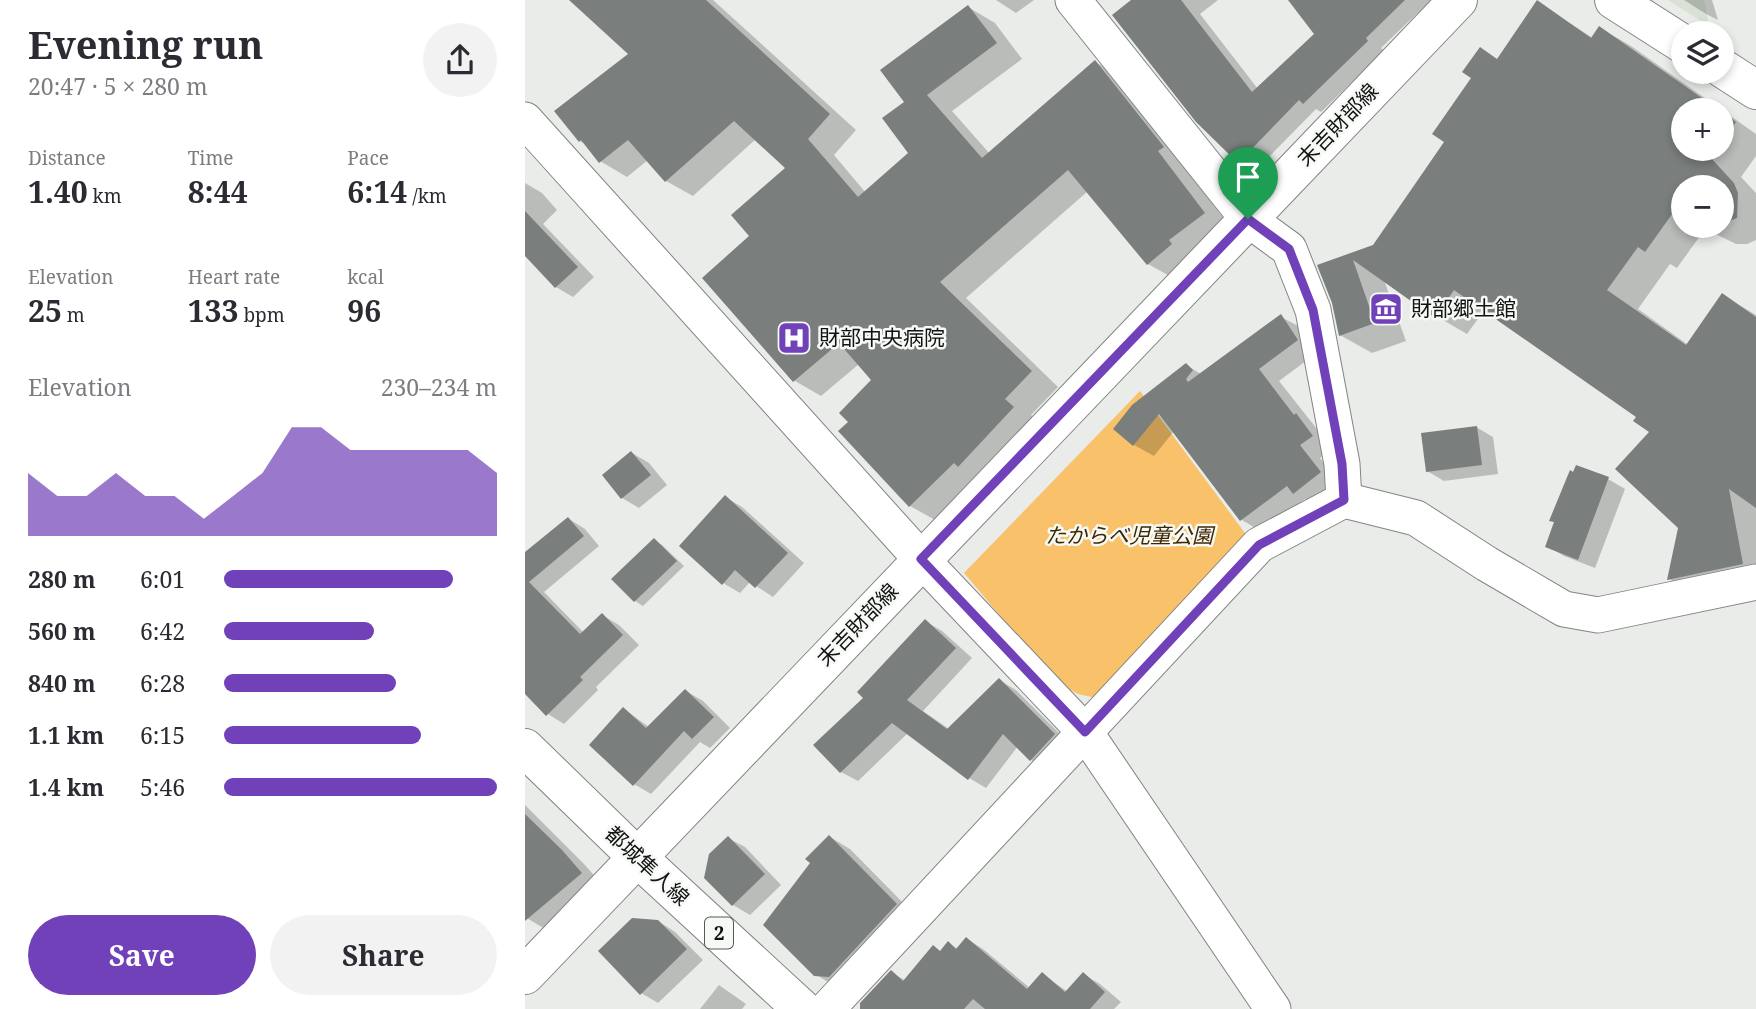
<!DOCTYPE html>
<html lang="en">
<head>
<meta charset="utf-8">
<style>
  body { margin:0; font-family:"Noto Serif","Noto Sans JP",serif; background:#f2f2f3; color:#2b2b33; height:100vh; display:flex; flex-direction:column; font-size:26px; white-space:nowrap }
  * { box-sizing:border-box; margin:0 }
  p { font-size:23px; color:#7c7c81 }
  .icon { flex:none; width:38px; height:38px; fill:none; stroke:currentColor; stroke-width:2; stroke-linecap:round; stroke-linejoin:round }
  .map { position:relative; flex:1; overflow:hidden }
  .sheet { display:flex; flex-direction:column; background:#fff; width:525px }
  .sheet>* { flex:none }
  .controls { position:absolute; left:1146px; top:21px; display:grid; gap:14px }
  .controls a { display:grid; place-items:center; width:63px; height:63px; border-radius:50%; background:#fff; box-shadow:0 4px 10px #0003; font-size:35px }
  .pin { position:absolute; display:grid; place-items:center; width:60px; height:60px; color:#fff; margin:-72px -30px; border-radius:50% 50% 50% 0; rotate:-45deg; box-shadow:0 0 7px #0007 }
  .pin .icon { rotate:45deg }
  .round { display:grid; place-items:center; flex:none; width:74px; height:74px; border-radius:37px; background:#f2f2f3 }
  .overview { display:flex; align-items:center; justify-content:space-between; height:119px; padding:0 28px }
  h1 { font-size:38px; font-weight:700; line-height:52px }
  .metrics { display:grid; grid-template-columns:repeat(3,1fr); gap:10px; height:119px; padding:7px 28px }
  .metrics div { display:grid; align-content:center }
  .metrics b { font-size:30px; font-weight:700 }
  .metrics small { font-size:19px; font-weight:400 }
  .metrics p { font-size:19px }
  .chart { height:196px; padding:14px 28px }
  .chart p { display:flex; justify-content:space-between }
  .chart svg { width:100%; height:126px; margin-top:7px; fill:#7041b9; opacity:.7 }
  .cta { display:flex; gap:14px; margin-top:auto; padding:14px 28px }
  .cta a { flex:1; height:80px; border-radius:42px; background:#7041b9; color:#fff; font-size:28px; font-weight:700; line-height:80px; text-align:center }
  .cta a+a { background:#f2f2f3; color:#2b2b33 }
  ul { padding:0 28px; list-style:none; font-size:23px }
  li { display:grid; grid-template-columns:112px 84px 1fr; align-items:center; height:52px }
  li i { height:18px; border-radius:9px; background:#7041b9 }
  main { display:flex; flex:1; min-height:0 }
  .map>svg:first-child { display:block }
  .built { fill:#d9e1d7 }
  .green { fill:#f9c26a }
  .shadow { fill:#0003; fill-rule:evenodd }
  .building { fill:#7a7e7c }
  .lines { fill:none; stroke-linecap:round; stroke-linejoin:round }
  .minor-casing { stroke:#828582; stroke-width:37 }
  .major-casing { stroke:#828582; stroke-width:40 }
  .minor { stroke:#fff; stroke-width:35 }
  .major { stroke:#fff; stroke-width:38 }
  .route-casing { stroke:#fff; stroke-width:14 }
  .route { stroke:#7041b9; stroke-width:9 }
  .labels { text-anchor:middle; stroke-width:5; stroke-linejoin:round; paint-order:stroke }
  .shield { fill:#f6f9f6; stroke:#565756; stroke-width:2 }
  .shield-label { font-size:19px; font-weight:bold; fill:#111211 }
  .street-label { font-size:21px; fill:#111211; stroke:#f6f9f6 }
  .poi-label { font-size:21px; fill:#111211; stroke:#f6f9f6; text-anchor:start }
  .park-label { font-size:21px; font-style:italic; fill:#3e2800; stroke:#f6f9f6 }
</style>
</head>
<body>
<main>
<section class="sheet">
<div class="overview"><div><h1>Evening run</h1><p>20:47 · 5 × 280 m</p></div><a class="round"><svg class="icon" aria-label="share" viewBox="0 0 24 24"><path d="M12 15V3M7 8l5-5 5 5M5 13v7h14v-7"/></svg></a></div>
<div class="metrics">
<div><p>Distance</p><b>1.40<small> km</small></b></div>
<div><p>Time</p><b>8:44</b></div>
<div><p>Pace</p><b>6:14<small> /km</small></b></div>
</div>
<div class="metrics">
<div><p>Elevation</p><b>25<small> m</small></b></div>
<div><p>Heart rate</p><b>133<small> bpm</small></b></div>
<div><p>kcal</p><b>96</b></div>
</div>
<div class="chart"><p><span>Elevation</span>230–234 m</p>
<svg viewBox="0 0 160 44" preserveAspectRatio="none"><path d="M0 44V22L10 30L20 30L30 22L40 30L50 30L60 38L70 30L80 22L90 6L100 6L110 14L120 14L130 14L140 14L150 14L160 22V44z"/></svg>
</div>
<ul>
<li><b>280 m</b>6:01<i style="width:84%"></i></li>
<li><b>560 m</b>6:42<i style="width:55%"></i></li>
<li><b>840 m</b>6:28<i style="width:63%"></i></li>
<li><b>1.1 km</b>6:15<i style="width:72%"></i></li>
<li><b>1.4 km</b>5:46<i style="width:100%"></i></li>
</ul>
<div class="cta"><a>Save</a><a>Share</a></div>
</section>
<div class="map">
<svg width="1231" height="1009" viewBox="0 0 1231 1009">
  <rect width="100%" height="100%" fill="#e9ece8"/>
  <!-- built -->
  <path class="built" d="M 1143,0 L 1179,0 L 1184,26 Z"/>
  <!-- green -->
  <path class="green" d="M 615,391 L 728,544 L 575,699 L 553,694 L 531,682 L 439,573 Z"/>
  <!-- shadow -->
  <g class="shadow">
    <path d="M 47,0 L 188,0 L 331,130 L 309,155 L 341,193 L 386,154 L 381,102 L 443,7 L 470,23 L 497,59 L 427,111 L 465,154 L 570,62 L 597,77 L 665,163 L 659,167 L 706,228 L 650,279 L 623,264 L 563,191 L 441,298 L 533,387 L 506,415 L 514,423 L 412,521 L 385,506 L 325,423 L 348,380 L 334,364 L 296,396 L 270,381 L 179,278 L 226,236 L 263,168 L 231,139 L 168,196 L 141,181 L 123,160 L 102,177 L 75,161 L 63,146 L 55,141 L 105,54 Z"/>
    <path d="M 471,0 L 509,0 L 491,13 Z"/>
    <path d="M 609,0 L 693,0 L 675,14 L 733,89 L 791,34 L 765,0 L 906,0 L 856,48 L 859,51 L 796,112 L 791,109 L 730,171 L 714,162 Z"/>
    <path d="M 1159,0 L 1187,0 L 1193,20 L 1181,14 Z"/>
    <path d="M 1013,3 L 1068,38 L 1075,28 L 1106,46 L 1231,134 L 1231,156 L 1216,177 L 1231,193 L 1231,240 L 1222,244 L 1211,244 L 1180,229 L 1152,268 L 1145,264 L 1113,309 L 1162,344 L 1197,295 L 1231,315 L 1231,585 L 1175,597 L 1144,579 L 1155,527 L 1126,432 L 1113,416 L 960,309 L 942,334 L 911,316 L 859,280 L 881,341 L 847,353 L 815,335 L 808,302 L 794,266 L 849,246 L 921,142 L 973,60 ZM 1158,110 L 1197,110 L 1197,149 L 1158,149 ZM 1158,187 L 1197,187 L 1197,226 L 1158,226 Z"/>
    <path d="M 0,183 L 17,193 L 32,210 L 18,224 L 69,277 L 48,297 L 31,287 L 0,254 Z"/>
    <path d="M 756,317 L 777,328 L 793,352 L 754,381 L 807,448 L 795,458 L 815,485 L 789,504 L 780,499 L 737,532 L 717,520 L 649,431 L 629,456 L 609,445 L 661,365 L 676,374 Z"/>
    <path d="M 951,427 L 968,437 L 973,474 L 919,481 L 902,471 Z"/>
    <path d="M 107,453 L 124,463 L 142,485 L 114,508 L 97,498 Z"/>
    <path d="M 1083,479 L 1100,489 L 1070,568 L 1039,556 L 1022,546 Z"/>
    <path d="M 200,497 L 217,507 L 279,563 L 248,597 L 225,582 L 215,593 L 198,583 Z"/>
    <path d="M 44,519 L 60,529 L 74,546 L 19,592 L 59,633 L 77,615 L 94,625 L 114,645 L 71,687 L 73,690 L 39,724 L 23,714 L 0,691 L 0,554 Z"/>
    <path d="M 129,540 L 137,545 L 159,566 L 118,606 L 110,601 L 89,579 Z"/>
    <path d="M 400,621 L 417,631 L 447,658 L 398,711 L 424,729 L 474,680 L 491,690 L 546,745 L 523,770 L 506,760 L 493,746 L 461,788 L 444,778 L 383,733 L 333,781 L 316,772 L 340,698 Z"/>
    <path d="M 161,691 L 178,701 L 205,728 L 185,748 L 175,742 L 126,794 L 109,784 L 99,709 L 124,727 Z"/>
    <path d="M 0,805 L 60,865 L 79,887 L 25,932 L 0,917 Z"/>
    <path d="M 305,837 L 325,849 L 392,917 L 311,987 L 290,974 Z"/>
    <path d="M 203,838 L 220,847 L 256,885 L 225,915 L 208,905 Z"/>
    <path d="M 133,921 L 150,932 L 178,960 L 133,1003 L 116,993 Z"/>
    <path d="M 442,939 L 458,949 L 505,988 L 517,974 L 543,992 L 558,974 L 575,984 L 596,1002 L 589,1009 L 337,1009 L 366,972 L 381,981 L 409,947 L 416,952 L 423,943 L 433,949 Z"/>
    <path d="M 194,985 L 221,1004 L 217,1009 L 175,1009 Z"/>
  </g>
  <!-- building -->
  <g class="building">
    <path d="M 44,0 L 181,0 L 305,114 L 283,139 L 333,197 L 383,153 L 357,118 L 379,102 L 355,70 L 443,5 L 472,43 L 402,95 L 457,158 L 570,60 L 639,147 L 633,151 L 680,213 L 644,240 L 647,244 L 622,265 L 543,170 L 415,282 L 507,371 L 480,399 L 489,407 L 433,467 L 429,463 L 384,507 L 313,431 L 323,422 L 314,413 L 346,380 L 314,343 L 268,382 L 177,278 L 224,236 L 206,215 L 260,168 L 209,121 L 140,182 L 103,140 L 74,163 L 56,140 L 54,142 L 29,111 L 103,54 Z"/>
    <path d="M 606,0 L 656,0 L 727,92 L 789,34 L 763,0 L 880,0 L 841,38 L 843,41 L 778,104 L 774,100 L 713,163 L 671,122 L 587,15 Z"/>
    <path d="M 1012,0 L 1066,38 L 1074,26 L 1194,110 L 1158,110 L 1158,149 L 1192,149 L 1186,158 L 1209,183 L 1213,193 L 1212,218 L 1197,224 L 1197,187 L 1158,187 L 1158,216 L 1150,210 L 1120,252 L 1113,247 L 1082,290 L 1161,345 L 1197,293 L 1231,317 L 1231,508 L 1204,489 L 1218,564 L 1142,580 L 1153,528 L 1090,469 L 1124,432 L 1108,421 L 1111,417 L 929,290 L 910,318 L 828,260 L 850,323 L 814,336 L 807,303 L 792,265 L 848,245 L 919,142 L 907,134 L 946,78 L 937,72 L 955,47 L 972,59 Z"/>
    <path d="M 1197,112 L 1211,122 L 1197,142 Z"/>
    <path d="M 0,211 L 53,267 L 30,288 L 0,256 Z"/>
    <path d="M 756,314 L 773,340 L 734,369 L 769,415 L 771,413 L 788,436 L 775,445 L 796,472 L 768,494 L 762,486 L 715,521 L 634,414 L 608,446 L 588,429 L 607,405 L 661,363 L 668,370 L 661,379 L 663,382 Z"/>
    <path d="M 952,426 L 957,465 L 901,472 L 896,433 Z"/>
    <path d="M 106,451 L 126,475 L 96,499 L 77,475 Z"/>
    <path d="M 1051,465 L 1084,477 L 1053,560 L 1020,547 L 1029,522 L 1024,521 L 1045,470 L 1048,472 Z"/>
    <path d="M 200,495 L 263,553 L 230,588 L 210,570 L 197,585 L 154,546 Z"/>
    <path d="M 43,517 L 59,536 L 4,582 L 55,634 L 77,613 L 98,635 L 55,677 L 58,680 L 21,716 L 0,694 L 0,552 Z"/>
    <path d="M 129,538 L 152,561 L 109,602 L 86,579 Z"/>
    <path d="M 400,619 L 431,648 L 382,700 L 422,729 L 474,678 L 530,734 L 505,761 L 478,734 L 443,780 L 367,723 L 315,773 L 288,745 L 338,698 L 332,692 Z"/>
    <path d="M 160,689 L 189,717 L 167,739 L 159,731 L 108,786 L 64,745 L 98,707 L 121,728 Z"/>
    <path d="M 0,814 L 37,850 L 57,873 L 0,921 Z"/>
    <path d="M 304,835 L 372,904 L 304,977 L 289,976 L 238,925 L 285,863 L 280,859 Z"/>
    <path d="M 203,836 L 240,874 L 207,906 L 179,878 L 184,854 Z"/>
    <path d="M 107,918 L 133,920 L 162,949 L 115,995 L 73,951 Z"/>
    <path d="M 441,937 L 502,989 L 517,972 L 540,992 L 558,972 L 580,992 L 565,1009 L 460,1009 L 448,999 L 439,1009 L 335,1009 L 335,1003 L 366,970 L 378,981 L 408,945 L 415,951 L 423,941 L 431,949 Z"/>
  </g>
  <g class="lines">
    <defs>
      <g id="minor">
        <path d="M 548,0 L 723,219 L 764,249 L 788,310 L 817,464 L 819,500"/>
        <path d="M 0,120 L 396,559 L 560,732 L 748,1009"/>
        <path d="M 302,1009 L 734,545 L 819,500 L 891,518 L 962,564 L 1039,609 L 1073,615 L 1231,582"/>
      </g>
      <g id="major">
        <path d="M 1089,0 L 1158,44"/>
        <path d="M 1197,68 L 1231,90"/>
        <path d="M 0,748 L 112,857 L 277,1009"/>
        <path d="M 0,975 L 933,0"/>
      </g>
    </defs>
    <!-- minor casing -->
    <use href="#minor" class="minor-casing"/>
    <!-- major casing -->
    <use href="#major" class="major-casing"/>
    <!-- minor -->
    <use href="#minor" class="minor"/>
    <!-- major -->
    <use href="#major" class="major"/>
  </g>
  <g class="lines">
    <defs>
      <path id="route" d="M 723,219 L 764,249 L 788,310 L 817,464 L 819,500 L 734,545 L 560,732 L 396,559 Z"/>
    </defs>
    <!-- route casing -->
    <use href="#route" class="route-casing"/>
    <!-- route -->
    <use href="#route" class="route"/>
  </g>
  <!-- icons -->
  <defs>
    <symbol id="museum-square" viewBox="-11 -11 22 22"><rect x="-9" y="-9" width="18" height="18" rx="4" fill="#7041b9" stroke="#f6f9f6"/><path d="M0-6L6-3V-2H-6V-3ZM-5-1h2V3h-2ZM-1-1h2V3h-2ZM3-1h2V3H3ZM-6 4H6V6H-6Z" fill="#fff"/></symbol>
    <symbol id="hospital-square" viewBox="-11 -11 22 22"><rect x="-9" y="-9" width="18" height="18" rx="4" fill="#7041b9" stroke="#f6f9f6"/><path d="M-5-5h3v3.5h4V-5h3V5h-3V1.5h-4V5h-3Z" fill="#fff"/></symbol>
  </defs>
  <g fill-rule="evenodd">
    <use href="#museum-square" x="842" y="290" width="38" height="38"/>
    <use href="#hospital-square" x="250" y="319" width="38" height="38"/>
  </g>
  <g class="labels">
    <!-- shield labels -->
    <rect class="shield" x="180" y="917.5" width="28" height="31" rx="5"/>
    <g class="shield-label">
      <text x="194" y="940">2</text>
    </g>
    <!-- street labels -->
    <g class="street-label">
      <text transform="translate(813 125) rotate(-46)" y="7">末吉財部線</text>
      <text transform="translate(333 625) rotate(-46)" y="7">末吉財部線</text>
      <text transform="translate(122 866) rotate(43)" y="7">都城隼人線</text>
    </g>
    <!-- poi labels -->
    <g class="poi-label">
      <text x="886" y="316">財部郷土館</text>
      <text x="294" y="345">財部中央病院</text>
    </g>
    <!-- park labels -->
    <g class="park-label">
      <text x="604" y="543">たからべ児童公園</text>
    </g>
  </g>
</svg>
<div class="controls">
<a><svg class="icon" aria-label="layers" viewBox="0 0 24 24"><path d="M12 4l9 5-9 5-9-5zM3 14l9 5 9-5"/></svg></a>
<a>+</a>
<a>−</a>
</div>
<div class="pin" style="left:723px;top:219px;background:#1e9e55"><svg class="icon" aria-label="arrive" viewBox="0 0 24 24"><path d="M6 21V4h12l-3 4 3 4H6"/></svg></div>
</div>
</main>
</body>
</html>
